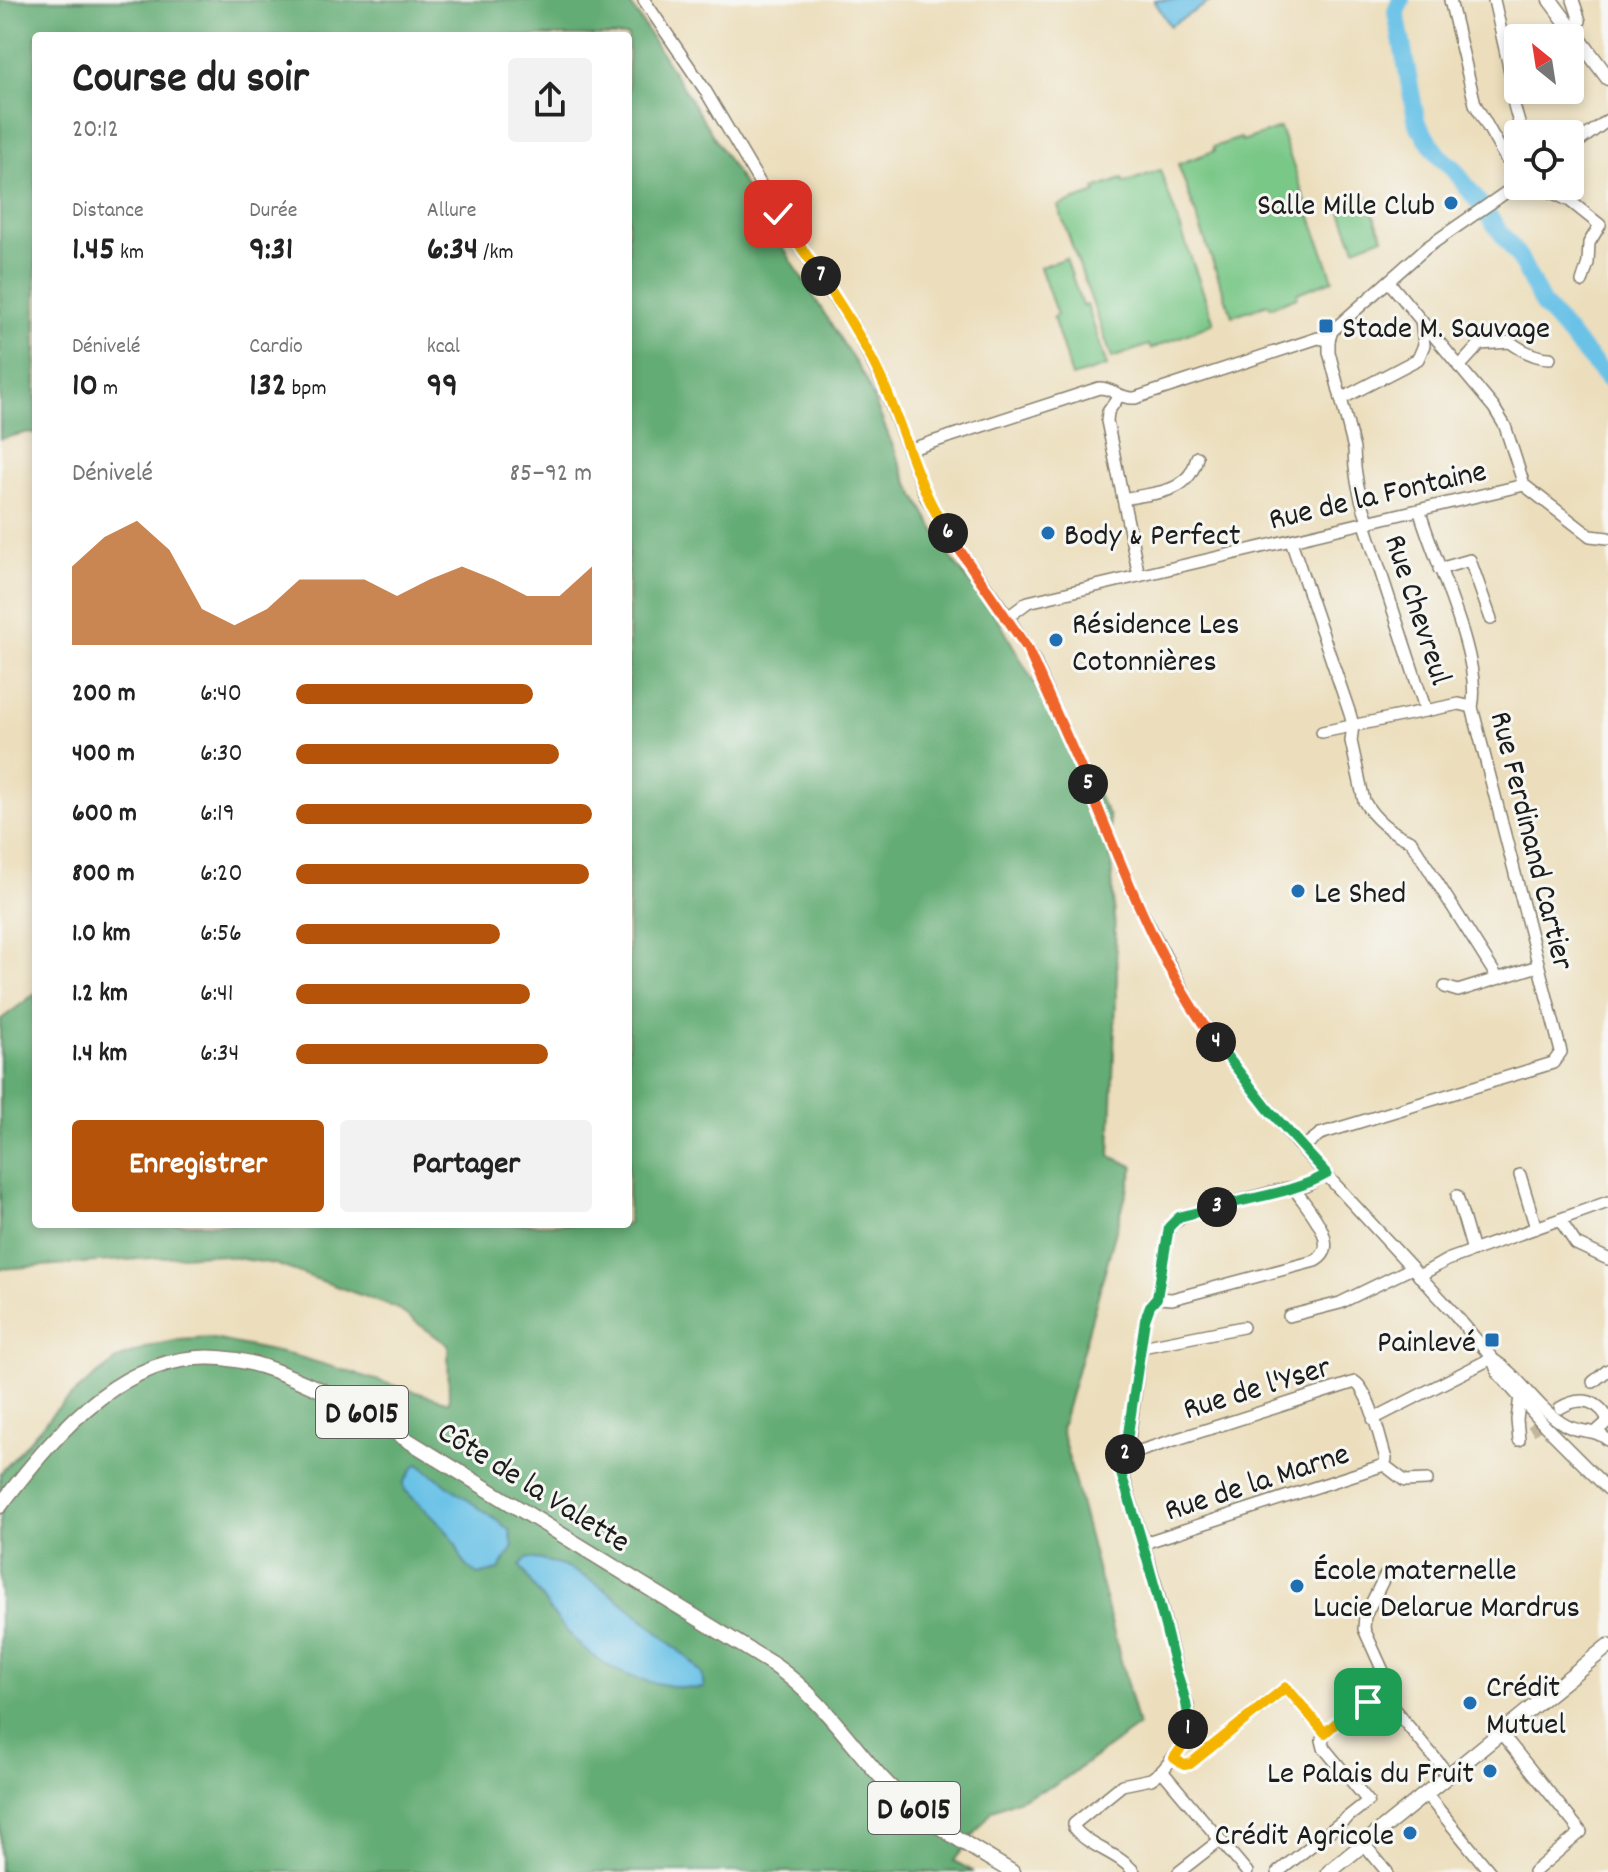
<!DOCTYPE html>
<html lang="fr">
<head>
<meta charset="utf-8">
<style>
  body { margin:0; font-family:Dekko,sans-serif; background:#f2f2f2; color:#222; height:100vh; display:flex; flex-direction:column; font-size:30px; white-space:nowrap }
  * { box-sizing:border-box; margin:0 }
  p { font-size:26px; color:#767676 }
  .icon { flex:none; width:44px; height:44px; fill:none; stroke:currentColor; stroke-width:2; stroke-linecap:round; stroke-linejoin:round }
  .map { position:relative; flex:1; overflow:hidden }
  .side { position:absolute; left:32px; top:32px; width:600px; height:1196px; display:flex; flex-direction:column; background:#fff; border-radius:8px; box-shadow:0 4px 12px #0003 }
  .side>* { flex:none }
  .needle { width:52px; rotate:330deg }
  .buttons { position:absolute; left:1504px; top:24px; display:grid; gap:16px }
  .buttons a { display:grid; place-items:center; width:80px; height:80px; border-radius:8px; background:#fff; box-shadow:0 4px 12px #0003; font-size:40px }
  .pin { position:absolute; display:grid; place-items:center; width:68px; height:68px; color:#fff; margin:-34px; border-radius:16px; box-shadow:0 4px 12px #0006 }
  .km { position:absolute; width:40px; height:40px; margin:-20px; border-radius:50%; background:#222; color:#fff; font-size:22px; line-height:40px; text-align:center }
  .round { display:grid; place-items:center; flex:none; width:84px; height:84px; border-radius:8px; background:#f2f2f2 }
  .head { display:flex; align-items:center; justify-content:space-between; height:136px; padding:0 40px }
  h1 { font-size:44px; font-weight:700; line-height:60px }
  .metrics { display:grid; grid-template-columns:repeat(3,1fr); gap:12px; height:136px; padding:8px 40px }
  .metrics div { display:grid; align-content:center }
  .metrics b { font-size:34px; font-weight:700 }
  .metrics small { font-size:22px; font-weight:400 }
  .metrics p { font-size:22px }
  .chart { height:224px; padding:16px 40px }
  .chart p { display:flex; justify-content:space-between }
  .chart svg { width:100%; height:144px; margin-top:8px; fill:#b45309; opacity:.7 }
  .action { display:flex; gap:16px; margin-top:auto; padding:16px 40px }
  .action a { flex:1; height:92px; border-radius:8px; background:#b45309; color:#fff; font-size:32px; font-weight:700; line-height:92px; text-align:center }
  .action a+a { background:#f2f2f2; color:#222 }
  ul { padding:0 40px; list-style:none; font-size:26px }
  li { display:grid; grid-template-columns:128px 96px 1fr; align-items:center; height:60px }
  li i { height:20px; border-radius:10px; background:#b45309 }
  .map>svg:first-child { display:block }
  .green { fill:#7ac888; stroke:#4b7252; stroke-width:2 }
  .forest { fill:#63ac74; stroke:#406448; stroke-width:2 }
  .water { fill:#6ac2e7; stroke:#436f82; stroke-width:2 }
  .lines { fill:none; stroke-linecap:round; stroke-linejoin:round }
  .river { stroke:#6ac2e7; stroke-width:18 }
  .minor-tunnel { stroke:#c2b79c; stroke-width:11; stroke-dasharray:11 5.5; stroke-linecap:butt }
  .minor-casing { stroke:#847d6c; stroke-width:14 }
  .major-casing { stroke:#847d6c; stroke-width:17 }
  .minor { stroke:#fff; stroke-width:11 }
  .major { stroke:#fff; stroke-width:14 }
  .split-1-casing { stroke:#fff; stroke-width:16 }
  .split-2-casing { stroke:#fff; stroke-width:16 }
  .split-3-casing { stroke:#fff; stroke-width:16 }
  .split-4-casing { stroke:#fff; stroke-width:16 }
  .split-5-casing { stroke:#fff; stroke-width:16 }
  .split-6-casing { stroke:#fff; stroke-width:16 }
  .split-7-casing { stroke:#fff; stroke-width:16 }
  .split-8-casing { stroke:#fff; stroke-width:16 }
  .split-1 { stroke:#f5b400; stroke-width:10 }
  .split-2 { stroke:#22a559; stroke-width:10 }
  .split-3 { stroke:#22a559; stroke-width:10 }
  .split-4 { stroke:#22a559; stroke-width:10 }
  .split-5 { stroke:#f0652b; stroke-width:10 }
  .split-6 { stroke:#f0652b; stroke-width:10 }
  .split-7 { stroke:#f5b400; stroke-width:10 }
  .split-8 { stroke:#f5b400; stroke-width:10 }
  .poi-dot { fill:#1f6fb2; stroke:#f6f6f2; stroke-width:3 }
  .labels { text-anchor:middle; stroke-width:6; stroke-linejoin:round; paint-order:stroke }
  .shield { fill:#f6f6f2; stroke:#5d5d5c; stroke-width:2 }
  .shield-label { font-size:30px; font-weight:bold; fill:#1c1c1c }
  .poi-label { font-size:32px; fill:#1c1c1c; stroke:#f6f6f2; text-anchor:start }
  .street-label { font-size:32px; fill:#1c1c1c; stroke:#f6f6f2 }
</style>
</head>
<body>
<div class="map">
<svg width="1608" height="1872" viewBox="0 0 1608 1872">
  <rect width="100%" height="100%" fill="#f6f6f2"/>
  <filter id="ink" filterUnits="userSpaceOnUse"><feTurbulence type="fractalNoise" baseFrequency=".0125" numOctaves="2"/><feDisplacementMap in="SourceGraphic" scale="16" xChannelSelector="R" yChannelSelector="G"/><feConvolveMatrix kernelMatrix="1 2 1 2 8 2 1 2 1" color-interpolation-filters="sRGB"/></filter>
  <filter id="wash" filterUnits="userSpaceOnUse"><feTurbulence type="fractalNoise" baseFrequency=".006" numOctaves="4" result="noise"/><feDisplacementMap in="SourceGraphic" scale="32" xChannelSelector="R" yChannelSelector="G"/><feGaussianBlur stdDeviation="1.8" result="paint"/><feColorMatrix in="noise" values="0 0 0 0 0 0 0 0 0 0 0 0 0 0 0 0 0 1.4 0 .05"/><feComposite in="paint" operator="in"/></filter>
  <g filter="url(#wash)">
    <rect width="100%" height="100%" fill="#ecdebc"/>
    <!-- green -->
    <g class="green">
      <path d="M 1280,128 L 1333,280 L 1297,293 L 1297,297 L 1270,307 L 1268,304 L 1232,316 L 1178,164 L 1214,151 L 1213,147 L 1241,138 L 1242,141 Z"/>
      <path d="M 1160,170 L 1214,323 L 1151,349 L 1149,345 L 1112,358 L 1058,206 L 1096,193 L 1095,189 L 1122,179 L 1124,183 Z"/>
      <path d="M 1366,196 L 1383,237 L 1355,248 L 1339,207 Z"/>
      <path d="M 1066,258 L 1082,306 L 1087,305 L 1107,366 L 1072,377 L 1053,317 L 1057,315 L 1040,267 Z"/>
    </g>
    <!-- forest -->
    <path class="forest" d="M 0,0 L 628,0 L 866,380 L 907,481 L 950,557 L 998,619 L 1109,816 L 1117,974 L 1110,1156 L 1134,1166 L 1061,1429 L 1138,1726 L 1057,1784 L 993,1810 L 954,1861 L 974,1872 L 0,1872 L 0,1474 L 56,1410 L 90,1380 L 120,1358 L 151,1346 L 179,1340 L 209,1338 L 296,1356 L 449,1402 L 448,1345 L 396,1308 L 275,1264 L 209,1254 L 0,1269 L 0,1020 L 36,993 L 36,1224 L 628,1224 L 628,36 L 36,36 L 36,434 L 29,432 L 0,439 Z"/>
    <!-- water -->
    <g class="water">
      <path d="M 1154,0 L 1213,0 L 1170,26 Z"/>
      <path d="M 418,1464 L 510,1530 L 513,1547 L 499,1570 L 478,1575 C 455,1559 463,1552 450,1535 C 437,1519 419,1505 405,1490 L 403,1484 L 414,1467 Z"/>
      <path d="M 527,1558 C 589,1562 644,1622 690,1660 L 702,1674 L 704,1688 C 690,1690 675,1687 661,1684 C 586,1672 559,1624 520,1566 Z"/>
    </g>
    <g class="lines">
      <!-- river -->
      <path class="river" d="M 1401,0 L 1396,12 L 1417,124 L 1441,158 L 1453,168 L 1519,257 L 1543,305 L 1608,379"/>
    </g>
  </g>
  <g filter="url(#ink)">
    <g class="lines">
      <!-- minor-tunnel -->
      <path class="minor-tunnel" d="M 1531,1431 L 1559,1409"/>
      <defs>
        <g id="minor">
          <path d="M 644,0 L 705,90 L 778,214 L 856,330 L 883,384 L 926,497 L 955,543 L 1008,617 L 1034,660 L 1136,900 L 1191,1006 L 1240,1074 L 1296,1142 L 1452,1311 L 1492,1358 L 1498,1373 L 1545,1426 L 1608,1489"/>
          <path d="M 1450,0 L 1475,104 L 1506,159 L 1518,168"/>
          <path d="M 1494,0 L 1515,94 L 1514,105 L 1522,134"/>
          <path d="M 1571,30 L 1580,21 L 1573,0"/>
          <path d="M 1570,148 L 1608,120"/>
          <path d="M 1539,186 L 1570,201 L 1600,225 L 1589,243 L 1588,263 L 1582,282"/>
          <path d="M 1389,282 L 1494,408 L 1505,426 L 1524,485"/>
          <path d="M 1459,367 L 1480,344 L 1510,342 C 1521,350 1536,358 1550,358"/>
          <path d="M 1119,396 L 1108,412 L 1107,421 L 1139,576"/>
          <path d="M 1341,399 L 1418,359 L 1424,345 L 1421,320"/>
          <path d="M 908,450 L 1099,388 C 1114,388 1119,399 1135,398 L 1318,338 L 1329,340"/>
          <path d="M 1524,485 L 1590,536 L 1608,538"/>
          <path d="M 1123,499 C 1155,492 1189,495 1197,457"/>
          <path d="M 1369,523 C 1360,500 1354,474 1354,449 L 1329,352 L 1329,340 L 1332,331 L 1426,248 L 1518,184"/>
          <path d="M 1365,524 L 1426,711"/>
          <path d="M 1291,541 L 1350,714 L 1353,725 L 1351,741 L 1364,801 C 1374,819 1392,833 1411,841 L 1497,977"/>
          <path d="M 1439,569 L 1470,560 L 1491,619"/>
          <path d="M 1008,617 L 1028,602 L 1524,485"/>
          <path d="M 1322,732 L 1459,704 L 1472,707"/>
          <path d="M 1445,987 L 1458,991 L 1538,966"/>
          <path d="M 1302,1148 L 1320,1134 L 1553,1063 L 1561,1052 L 1472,707 C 1483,659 1434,561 1420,512"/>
          <path d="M 1520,1175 L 1536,1228"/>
          <path d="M 1457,1196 L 1473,1251"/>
          <path d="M 1560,1220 L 1576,1244 L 1608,1259"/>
          <path d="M 1419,1276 L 1447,1260 L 1608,1202"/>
          <path d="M 1157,1298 L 1172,1299 L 1315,1261 C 1344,1245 1305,1206 1294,1188"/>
          <path d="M 1289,1316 L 1340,1303 L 1412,1268"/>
          <path d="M 1142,1347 L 1243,1327"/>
          <path d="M 1492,1359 C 1521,1376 1538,1411 1567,1426 C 1581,1433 1596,1429 1608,1440"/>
          <path d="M 1593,1382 L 1608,1370"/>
          <path d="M 1560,1408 C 1578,1397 1595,1398 1607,1417 L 1606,1423 L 1596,1432"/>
          <path d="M 1373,1419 L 1492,1358"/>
          <path d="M 1519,1440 L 1517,1420 L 1520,1396"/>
          <path d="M 1127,1454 L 1145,1320 L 1150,1306 L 1157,1298 L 1169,1227 L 1185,1215 L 1288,1188 L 1306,1186 L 1327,1174"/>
          <path d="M 1384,1465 L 1405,1481 L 1427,1480"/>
          <path d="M 1144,1543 L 1384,1465"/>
          <path d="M 1384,1697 L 1388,1682 L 1364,1629 L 1365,1616 L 1385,1576"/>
          <path d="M 1325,1733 L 1355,1706 L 1384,1697 L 1449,1775"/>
          <path d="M 1501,1733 L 1581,1832 L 1534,1872"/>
          <path d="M 1174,1758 L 1184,1765 L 1190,1764 L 1286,1687 L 1325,1733"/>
          <path d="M 1162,1771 L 1247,1872"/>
          <path d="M 1426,1794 L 1490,1872"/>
          <path d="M 1364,1844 L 1387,1872"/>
          <path d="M 1134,1872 C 1118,1852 1090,1848 1074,1828 L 1074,1824 L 1122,1785 L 1151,1779 L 1162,1771 L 1181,1748 L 1189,1724 L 1188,1706 L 1180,1684 L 1157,1589 L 1118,1458 L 1355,1382 C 1370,1392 1380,1440 1386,1459 L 1384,1465"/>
          <path d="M 1179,1872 L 1220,1840"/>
          <path d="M 1278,1872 L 1368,1801 L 1324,1748 L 1322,1740 L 1325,1733"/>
        </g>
        <g id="major">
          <path d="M 1550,0 L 1608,78"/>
          <path d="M 0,1506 C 57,1431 131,1341 236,1360 C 272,1366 305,1384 339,1398 L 774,1665 C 820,1698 843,1734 879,1775 C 916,1816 966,1844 1012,1872"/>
          <path d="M 1329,1872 L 1608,1646"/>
        </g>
      </defs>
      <!-- minor casing -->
      <use href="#minor" class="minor-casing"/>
      <!-- major casing -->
      <use href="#major" class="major-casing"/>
      <!-- minor -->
      <use href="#minor" class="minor"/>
      <!-- major -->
      <use href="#major" class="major"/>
    </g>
  </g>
  <g class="lines" filter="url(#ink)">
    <defs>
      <path id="split-1" d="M 1188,1729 L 1185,1742 L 1174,1758 L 1184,1765 L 1190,1764 L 1286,1687 L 1325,1733 L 1355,1706 L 1368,1702"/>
      <path id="split-2" d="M 1125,1454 L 1117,1461 C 1139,1528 1158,1595 1174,1663 C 1180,1685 1190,1705 1188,1729"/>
      <path id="split-3" d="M 1125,1454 L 1145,1320 L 1150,1306 L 1157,1298 L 1169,1227 L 1179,1217 L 1217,1207"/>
      <path id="split-4" d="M 1216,1042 L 1268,1109 L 1327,1174 C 1295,1192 1254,1197 1217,1207"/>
      <path id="split-5" d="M 1088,784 C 1125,873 1158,965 1216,1042"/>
      <path id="split-6" d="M 948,533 L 1027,648 L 1088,784"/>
      <path id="split-7" d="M 821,276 C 845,311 868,348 885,387 C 906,437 918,488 948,533"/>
      <path id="split-8" d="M 778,214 L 821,276"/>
    </defs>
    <!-- split-1 casing -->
    <use href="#split-1" class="split-1-casing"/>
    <!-- split-2 casing -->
    <use href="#split-2" class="split-2-casing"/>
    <!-- split-3 casing -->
    <use href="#split-3" class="split-3-casing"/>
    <!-- split-4 casing -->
    <use href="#split-4" class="split-4-casing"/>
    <!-- split-5 casing -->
    <use href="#split-5" class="split-5-casing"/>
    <!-- split-6 casing -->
    <use href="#split-6" class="split-6-casing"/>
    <!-- split-7 casing -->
    <use href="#split-7" class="split-7-casing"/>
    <!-- split-8 casing -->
    <use href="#split-8" class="split-8-casing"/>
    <!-- split-1 -->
    <use href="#split-1" class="split-1"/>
    <!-- split-2 -->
    <use href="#split-2" class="split-2"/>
    <!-- split-3 -->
    <use href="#split-3" class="split-3"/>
    <!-- split-4 -->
    <use href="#split-4" class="split-4"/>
    <!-- split-5 -->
    <use href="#split-5" class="split-5"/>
    <!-- split-6 -->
    <use href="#split-6" class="split-6"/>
    <!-- split-7 -->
    <use href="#split-7" class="split-7"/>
    <!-- split-8 -->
    <use href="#split-8" class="split-8"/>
  </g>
  <!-- markers -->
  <g class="poi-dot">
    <circle cx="1451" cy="203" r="8"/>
    <rect x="1318" y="318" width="16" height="16" rx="4"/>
    <circle cx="1048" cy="533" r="8"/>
    <circle cx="1056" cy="640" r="8"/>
    <circle cx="1298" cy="891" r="8"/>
    <rect x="1484" y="1332" width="16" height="16" rx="4"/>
    <circle cx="1297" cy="1586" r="8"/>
    <circle cx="1470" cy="1703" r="8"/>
    <circle cx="1490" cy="1771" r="8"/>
    <circle cx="1410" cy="1833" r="8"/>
  </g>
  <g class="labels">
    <!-- shield labels -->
    <g class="shield">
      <rect x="316" y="1386" width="92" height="52" rx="6"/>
      <rect x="868" y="1782" width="92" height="52" rx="6"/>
    </g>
    <g class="shield-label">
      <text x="362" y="1422">D 6015</text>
      <text x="914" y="1818">D 6015</text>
    </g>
    <!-- poi labels -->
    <g class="poi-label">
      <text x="1435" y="214" text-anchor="end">Salle Mille Club</text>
      <text x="1342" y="337">Stade M. Sauvage</text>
      <text x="1064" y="544">Body &amp; Perfect</text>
      <text x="1072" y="633">Résidence Les<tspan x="1072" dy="37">Cotonnières</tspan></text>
      <text x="1314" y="902">Le Shed</text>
      <text x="1476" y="1351" text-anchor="end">Painlevé</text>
      <text x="1313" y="1579">École maternelle<tspan x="1313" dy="37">Lucie Delarue Mardrus</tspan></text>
      <text x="1486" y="1696">Crédit<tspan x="1486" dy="37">Mutuel</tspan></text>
      <text x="1474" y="1782" text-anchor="end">Le Palais du Fruit</text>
      <text x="1394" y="1844" text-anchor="end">Crédit Agricole</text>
    </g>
    <!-- street labels -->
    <g class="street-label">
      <text transform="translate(1377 493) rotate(-13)" y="11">Rue de la Fontaine</text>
      <text transform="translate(1420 609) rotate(72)" y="11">Rue Chevreul</text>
      <text transform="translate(1534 840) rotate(76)" y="11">Rue Ferdinand Cartier</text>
      <text transform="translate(1256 1386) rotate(-17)" y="11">Rue de l'Yser</text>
      <text transform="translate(1256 1480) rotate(-18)" y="11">Rue de la Marne</text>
      <text transform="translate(535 1485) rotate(32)" y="11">Côte de la Valette</text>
    </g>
  </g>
</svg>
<div class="buttons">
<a><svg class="needle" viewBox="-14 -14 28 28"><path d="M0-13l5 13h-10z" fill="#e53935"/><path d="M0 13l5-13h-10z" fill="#767676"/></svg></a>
<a><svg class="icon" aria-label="locate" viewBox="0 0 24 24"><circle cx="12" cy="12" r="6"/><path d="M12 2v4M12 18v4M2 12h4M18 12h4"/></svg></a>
</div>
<div class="pin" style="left:1368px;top:1702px;background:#1e9e55"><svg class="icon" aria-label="arrive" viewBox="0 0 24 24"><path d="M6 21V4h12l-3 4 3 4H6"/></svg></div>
<div class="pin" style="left:778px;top:214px;background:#d93025"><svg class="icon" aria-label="check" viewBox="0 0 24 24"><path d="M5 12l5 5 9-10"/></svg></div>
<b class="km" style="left:1188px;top:1729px">1</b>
<b class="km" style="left:1125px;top:1454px">2</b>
<b class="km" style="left:1217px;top:1207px">3</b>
<b class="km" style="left:1216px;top:1042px">4</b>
<b class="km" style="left:1088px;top:784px">5</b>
<b class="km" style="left:948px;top:533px">6</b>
<b class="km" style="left:821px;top:276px">7</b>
<section class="side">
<div class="head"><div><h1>Course du soir</h1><p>20:12</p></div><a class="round"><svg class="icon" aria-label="share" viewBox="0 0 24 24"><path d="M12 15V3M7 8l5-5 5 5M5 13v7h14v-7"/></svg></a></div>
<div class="metrics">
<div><p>Distance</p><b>1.45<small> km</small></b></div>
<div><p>Durée</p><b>9:31</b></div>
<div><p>Allure</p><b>6:34<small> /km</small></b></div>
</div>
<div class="metrics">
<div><p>Dénivelé</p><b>10<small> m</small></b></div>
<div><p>Cardio</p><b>132<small> bpm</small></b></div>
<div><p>kcal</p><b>99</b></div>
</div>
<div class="chart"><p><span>Dénivelé</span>85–92 m</p>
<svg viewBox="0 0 160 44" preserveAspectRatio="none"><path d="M0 44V20L10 11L20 6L30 15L40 33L50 38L60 33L70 24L80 24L90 24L100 29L110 24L120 20L130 24L140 29L150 29L160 20V44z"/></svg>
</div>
<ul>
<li><b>200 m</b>6:40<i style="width:80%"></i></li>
<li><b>400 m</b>6:30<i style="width:89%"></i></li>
<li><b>600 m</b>6:19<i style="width:100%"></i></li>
<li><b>800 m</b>6:20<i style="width:99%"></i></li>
<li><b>1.0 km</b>6:56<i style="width:69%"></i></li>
<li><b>1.2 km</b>6:41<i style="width:79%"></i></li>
<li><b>1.4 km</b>6:34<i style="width:85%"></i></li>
</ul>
<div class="action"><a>Enregistrer</a><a>Partager</a></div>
</section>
</div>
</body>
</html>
